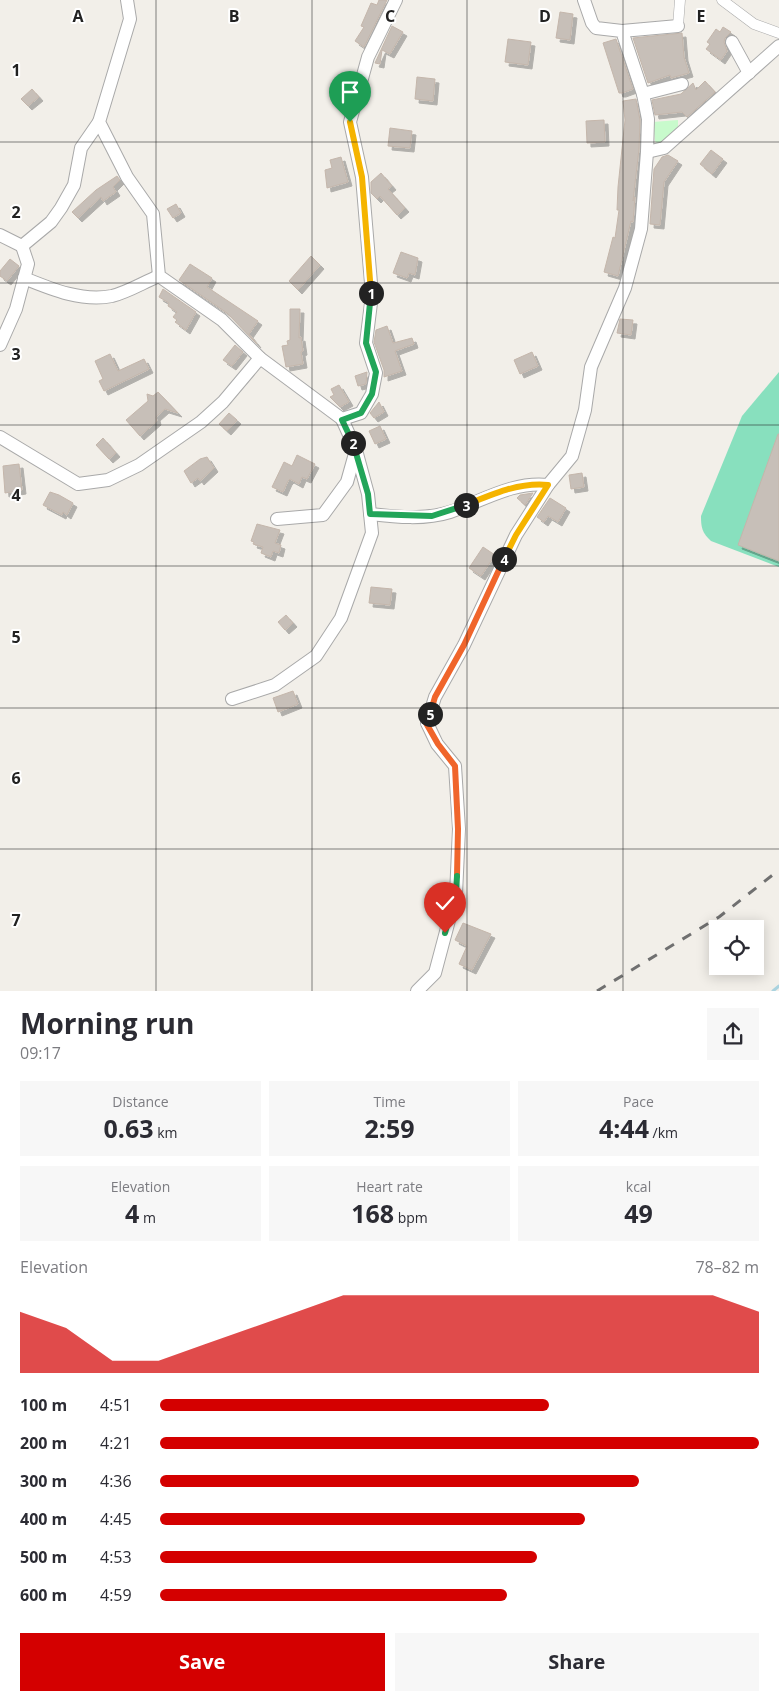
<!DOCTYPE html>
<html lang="en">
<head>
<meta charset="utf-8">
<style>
  body { margin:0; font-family:"Open Sans",sans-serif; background:#f7f7f7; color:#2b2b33; height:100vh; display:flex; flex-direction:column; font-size:19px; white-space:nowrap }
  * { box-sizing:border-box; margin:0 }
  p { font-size:16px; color:#7c7c81 }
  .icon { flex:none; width:28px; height:28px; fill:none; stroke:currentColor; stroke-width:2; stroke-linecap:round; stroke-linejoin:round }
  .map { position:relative; height:991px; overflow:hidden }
  .sheet { display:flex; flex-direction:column; background:#fff; flex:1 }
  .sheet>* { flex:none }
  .fabs { position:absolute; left:709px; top:920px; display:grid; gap:10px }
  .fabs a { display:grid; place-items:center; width:55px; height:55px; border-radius:0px; background:#fff; box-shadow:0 2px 12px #0003; font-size:25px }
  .pin { position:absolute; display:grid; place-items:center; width:42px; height:42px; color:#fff; margin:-51px -21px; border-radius:50% 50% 50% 0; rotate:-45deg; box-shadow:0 0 5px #0007 }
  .pin .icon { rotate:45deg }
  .km { position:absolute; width:25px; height:25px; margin:-12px; border-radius:50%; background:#222; color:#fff; font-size:14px; line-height:25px; text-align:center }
  .round { display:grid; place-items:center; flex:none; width:52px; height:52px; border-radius:0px; background:#f7f7f7 }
  .head { display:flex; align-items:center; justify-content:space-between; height:85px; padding:0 20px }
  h1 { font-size:28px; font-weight:700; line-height:38px }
  .stats { display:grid; grid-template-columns:repeat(3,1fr); gap:8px; height:85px; padding:5px 20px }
  .stats div { display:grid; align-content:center; border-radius:0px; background:#f7f7f7; text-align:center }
  .stats b { font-size:25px; font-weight:700 }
  .stats small { font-size:14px; font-weight:400 }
  .stats p { font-size:14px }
  .chart { height:140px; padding:10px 20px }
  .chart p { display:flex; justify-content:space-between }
  .chart svg { width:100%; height:90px; margin-top:5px; fill:#d40000; opacity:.7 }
  .primary-button { display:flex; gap:10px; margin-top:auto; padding:10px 20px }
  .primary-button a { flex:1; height:58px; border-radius:0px; background:#d40000; color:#fff; font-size:20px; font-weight:700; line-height:58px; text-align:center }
  .primary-button a+a { background:#f7f7f7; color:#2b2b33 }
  ul { padding:0 20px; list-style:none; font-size:16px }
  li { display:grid; grid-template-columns:80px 60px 1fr; align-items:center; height:38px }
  li i { height:12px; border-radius:6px; background:#d40000 }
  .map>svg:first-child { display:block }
  .park { fill:#c8facc }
  .pitch { fill:#88e0be }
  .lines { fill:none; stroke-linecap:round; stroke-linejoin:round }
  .stream { stroke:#aad3df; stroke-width:3 }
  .building { fill:#c7bfb8; stroke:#c4b6ab; filter:url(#shadow) }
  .pedestrian-casing { stroke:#a9a9a9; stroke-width:11 }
  .minor-casing { stroke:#a9a9a9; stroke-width:14 }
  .pedestrian { stroke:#fff; stroke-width:10 }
  .minor { stroke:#fff; stroke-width:12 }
  .rail { stroke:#707070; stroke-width:3; stroke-dasharray:10 10; stroke-linecap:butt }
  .split-1-casing { stroke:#fff; stroke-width:10 }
  .split-2-casing { stroke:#fff; stroke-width:10 }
  .split-3-casing { stroke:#fff; stroke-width:10 }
  .split-4-casing { stroke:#fff; stroke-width:10 }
  .split-5-casing { stroke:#fff; stroke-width:10 }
  .split-6-casing { stroke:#fff; stroke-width:10 }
  .split-7-casing { stroke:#fff; stroke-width:10 }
  .split-1 { stroke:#f5b400; stroke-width:6 }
  .split-2 { stroke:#22a559; stroke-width:6 }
  .split-3 { stroke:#22a559; stroke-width:6 }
  .split-4 { stroke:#f5b400; stroke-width:6 }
  .split-5 { stroke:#f0652b; stroke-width:6 }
  .split-6 { stroke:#f0652b; stroke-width:6 }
  .split-7 { stroke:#22a559; stroke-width:6 }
  .grid { fill:none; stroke:#222; stroke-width:1; stroke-opacity:0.55 }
  .grid-label { font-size:16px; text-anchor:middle; font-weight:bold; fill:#222; stroke:#fff; stroke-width:4; stroke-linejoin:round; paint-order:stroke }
</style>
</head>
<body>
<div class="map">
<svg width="779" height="991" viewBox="0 0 779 991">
  <defs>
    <filter id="shadow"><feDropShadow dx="4" dy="4" stdDeviation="0" flood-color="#0004"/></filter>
  </defs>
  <rect width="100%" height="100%" fill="#f2efe9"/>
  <!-- park -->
  <path class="park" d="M 678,120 L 678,130 L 659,145 L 655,141 L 653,122 Z"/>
  <!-- pitch -->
  <path class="pitch" d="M 779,372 L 779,567 L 711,541 C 702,533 701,527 701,516 L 742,416 Z"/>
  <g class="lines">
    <!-- stream -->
    <path class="stream" d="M 773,991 L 779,986"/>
  </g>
  <!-- building -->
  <g class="building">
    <path d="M 379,0 L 387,0 L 364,47 L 355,41 L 364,27 L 361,26 L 371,3 L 377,5 Z"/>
    <path d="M 560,12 L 573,14 L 570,40 L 556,38 Z"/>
    <path d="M 392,26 L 403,32 L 390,54 L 382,50 L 380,64 L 375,63 Z"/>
    <path d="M 723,27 L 731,32 L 725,38 L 724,42 L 727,51 L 721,60 L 706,49 L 710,44 L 707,42 L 716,29 L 720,32 Z"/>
    <path d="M 682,33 L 684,57 L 689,73 L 671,78 L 670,75 L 648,83 L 633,38 Z"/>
    <path d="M 508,39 L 531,42 L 528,65 L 505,62 Z"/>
    <path d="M 616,39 L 633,89 L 622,93 L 619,93 L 603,43 Z"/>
    <path d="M 417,77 L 435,79 L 433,101 L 415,99 Z"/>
    <path d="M 705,81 L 715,92 L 687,117 L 682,112 L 655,115 L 652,100 L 681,94 L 693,83 L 696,90 Z"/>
    <path d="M 32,89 L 39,97 L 28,106 L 21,99 Z"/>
    <path d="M 636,99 L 640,120 L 639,149 L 633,201 L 635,197 L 633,222 L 631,221 L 618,276 L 604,272 L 613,237 L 615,238 L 619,210 L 617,210 L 618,187 L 625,120 L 623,101 Z"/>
    <path d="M 604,120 L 605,142 L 587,143 L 586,121 Z"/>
    <path d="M 390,128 L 412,131 L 410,148 L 388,146 Z"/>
    <path d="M 711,150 L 723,159 L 712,174 L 700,164 Z"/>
    <path d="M 668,155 L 678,161 L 664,182 L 660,225 L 650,224 L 654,169 L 662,157 Z"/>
    <path d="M 341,157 L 348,182 L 327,188 L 325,170 L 332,168 L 330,160 Z"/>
    <path d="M 381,173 L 392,186 L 388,189 L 405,208 L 397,215 L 380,196 L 377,199 L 371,193 L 371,182 Z"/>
    <path d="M 117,176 L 120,180 L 113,187 L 116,192 L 103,201 L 101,197 L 78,218 L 72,212 L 96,190 Z"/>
    <path d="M 176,204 L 181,213 L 173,218 L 167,209 Z"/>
    <path d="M 401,252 L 418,258 L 415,275 L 409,273 L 407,278 L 393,273 Z"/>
    <path d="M 311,256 L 320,265 L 298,290 L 289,281 Z"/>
    <path d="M 10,259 L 19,266 L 7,281 L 0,276 L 0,271 Z"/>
    <path d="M 190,264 L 212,278 L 207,287 L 258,321 L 249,334 L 257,344 L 227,313 L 179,280 Z"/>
    <path d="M 163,289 L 196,312 L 186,330 L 175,322 L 177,320 L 173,317 L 177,312 L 168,306 L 169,303 L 159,297 Z"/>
    <path d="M 290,309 L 300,309 L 299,338 L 301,337 L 303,351 L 301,352 L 303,364 L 286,367 L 282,346 L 288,345 L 287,341 L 290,340 Z"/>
    <path d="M 620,319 L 633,320 L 631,335 L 617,333 Z"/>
    <path d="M 387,326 L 393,343 L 412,338 L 414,344 L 395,351 L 402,371 L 384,377 L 384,370 L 374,342 L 376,330 Z"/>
    <path d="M 235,345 L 243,352 L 232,366 L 223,360 Z"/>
    <path d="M 532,352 L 538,366 L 520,374 L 514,360 Z"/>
    <path d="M 110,354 L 118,371 L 144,359 L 149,369 L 104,391 L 99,381 L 103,379 L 95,361 Z"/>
    <path d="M 367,372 L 366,384 L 358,386 L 355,376 Z"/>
    <path d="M 339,385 L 349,402 L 340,407 L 330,397 L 334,395 L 331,389 Z"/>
    <path d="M 158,392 L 178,413 L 165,409 L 156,417 L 157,421 L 140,436 L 126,420 L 148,401 L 147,394 L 153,396 Z"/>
    <path d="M 379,402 L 384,412 L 374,418 L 370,413 Z"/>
    <path d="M 229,413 L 237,420 L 227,431 L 219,424 Z"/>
    <path d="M 380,426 L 386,439 L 375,444 L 369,431 Z"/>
    <path d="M 778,434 L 779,434 L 779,561 L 738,545 Z"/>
    <path d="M 103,438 L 116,453 L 109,459 L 96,445 Z"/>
    <path d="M 297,455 L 315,464 L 307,479 L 302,477 L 299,484 L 290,479 L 288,481 L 283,492 L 272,487 L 284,462 L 292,466 Z"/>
    <path d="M 207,457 L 214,468 L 200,481 L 198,478 L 191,483 L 184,471 L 200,459 Z"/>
    <path d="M 19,464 L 22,490 L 5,493 L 3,466 Z"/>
    <path d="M 582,473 L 584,487 L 571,489 L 569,475 Z"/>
    <path d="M 50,492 L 59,495 L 73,503 L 67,515 L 63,512 L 62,515 L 43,505 Z"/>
    <path d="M 533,493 L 525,505 L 517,498 L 520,495 Z"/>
    <path d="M 550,498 L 566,508 L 558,522 L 548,516 L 544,522 L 537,517 Z"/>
    <path d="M 257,524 L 280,530 L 275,543 L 281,545 L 279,553 L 273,551 L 271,557 L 261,553 L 263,547 L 253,544 L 254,542 L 251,541 Z"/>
    <path d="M 483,547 L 495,555 L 481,576 L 469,568 Z"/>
    <path d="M 371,587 L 392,589 L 390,605 L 369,603 Z"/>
    <path d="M 286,615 L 293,623 L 285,630 L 278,622 Z"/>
    <path d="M 293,691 L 298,704 L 278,712 L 273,698 Z"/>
    <path d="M 463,923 L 491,934 L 472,970 L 459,964 L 467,946 L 455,940 Z"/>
  </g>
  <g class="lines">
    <defs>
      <g id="pedestrian">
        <path d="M 722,0 L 754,24 L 779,33"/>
        <path d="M 678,26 L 680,0"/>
      </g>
      <g id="minor">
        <path d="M 127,0 L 130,19 L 99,122 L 127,177 L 153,214 L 159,276 L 222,320 L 260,358 L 342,419 L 361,413 L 372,394 L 376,373 L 366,343 L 372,295 L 362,177 L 350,122 L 368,57 L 396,0"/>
        <path d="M 584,0 L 592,23 L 596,28 L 622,31 L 643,94 L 648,119 L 647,152 L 664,148 L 779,46"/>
        <path d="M 622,31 L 678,26"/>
        <path d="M 732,42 L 749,73"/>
        <path d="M 643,94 L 682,84"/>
        <path d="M 0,235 L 22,246"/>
        <path d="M 24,278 C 51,289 82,302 112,296 C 128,292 144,282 159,276"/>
        <path d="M 0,345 L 16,309 L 28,264 L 22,246 L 51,222 L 61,208 L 74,185 L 81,148 L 99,122"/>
        <path d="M 0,437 L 78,484 L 108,480 L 139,465 L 201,422 L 223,402 L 260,358"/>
        <path d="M 370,514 C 396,517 425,520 450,512 C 482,501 513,481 548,485"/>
        <path d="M 277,519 L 323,515 L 347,482 L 356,450 L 342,419"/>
        <path d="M 232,699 L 275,685 L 316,656 L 341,618 L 372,533 L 368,494 L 356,450"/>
        <path d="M 417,991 L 435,973 L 456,894 L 459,829 L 455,766 L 437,744 L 427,723 L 435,697 L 464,645 L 516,535 L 548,485 L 572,456 L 585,410 L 591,367 L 625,288 L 641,229 L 647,152"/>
      </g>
    </defs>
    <!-- pedestrian casing -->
    <use href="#pedestrian" class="pedestrian-casing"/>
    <!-- minor casing -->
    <use href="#minor" class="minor-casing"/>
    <!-- pedestrian -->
    <use href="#pedestrian" class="pedestrian"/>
    <!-- minor -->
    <use href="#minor" class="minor"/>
    <!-- rail -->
    <path class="rail" d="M 597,991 L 719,917 L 779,870"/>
  </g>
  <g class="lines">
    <defs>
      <path id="split-1" d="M 350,122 L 362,177 L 371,293"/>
      <path id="split-2" d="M 353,443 L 342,420 L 361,413 L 372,394 L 376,372 L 366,343 L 371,293"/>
      <path id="split-3" d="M 353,443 L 368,494 L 370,514 L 432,516 L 466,505"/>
      <path id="split-4" d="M 466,505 C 492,494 520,482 548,485 L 516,535 L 504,559"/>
      <path id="split-5" d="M 430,714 L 435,697 L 464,645 L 504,559"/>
      <path id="split-6" d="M 430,714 L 426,723 L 438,744 L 455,766 L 458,829 L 457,876"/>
      <path id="split-7" d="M 445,933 L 456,894 L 457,876"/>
    </defs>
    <!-- split-1 casing -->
    <use href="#split-1" class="split-1-casing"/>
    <!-- split-2 casing -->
    <use href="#split-2" class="split-2-casing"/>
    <!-- split-3 casing -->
    <use href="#split-3" class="split-3-casing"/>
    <!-- split-4 casing -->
    <use href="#split-4" class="split-4-casing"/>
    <!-- split-5 casing -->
    <use href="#split-5" class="split-5-casing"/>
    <!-- split-6 casing -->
    <use href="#split-6" class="split-6-casing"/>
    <!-- split-7 casing -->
    <use href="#split-7" class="split-7-casing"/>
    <!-- split-1 -->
    <use href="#split-1" class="split-1"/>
    <!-- split-2 -->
    <use href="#split-2" class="split-2"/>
    <!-- split-3 -->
    <use href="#split-3" class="split-3"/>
    <!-- split-4 -->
    <use href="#split-4" class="split-4"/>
    <!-- split-5 -->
    <use href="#split-5" class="split-5"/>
    <!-- split-6 -->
    <use href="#split-6" class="split-6"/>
    <!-- split-7 -->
    <use href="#split-7" class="split-7"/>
  </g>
  <!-- grid -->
  <path class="grid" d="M 156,0 L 156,991M 312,0 L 312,991M 467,0 L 467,991M 623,0 L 623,991M 0,142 L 779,142M 0,283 L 779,283M 0,425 L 779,425M 0,566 L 779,566M 0,708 L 779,708M 0,849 L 779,849"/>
  <g class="grid-label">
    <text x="78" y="22">A</text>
    <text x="234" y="22">B</text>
    <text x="390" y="22">C</text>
    <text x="545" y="22">D</text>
    <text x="701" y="22">E</text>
    <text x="16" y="76">1</text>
    <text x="16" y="218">2</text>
    <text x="16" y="360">3</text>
    <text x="16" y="501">4</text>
    <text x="16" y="643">5</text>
    <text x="16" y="784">6</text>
    <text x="16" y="926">7</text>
  </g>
</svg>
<div class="fabs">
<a><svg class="icon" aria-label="locate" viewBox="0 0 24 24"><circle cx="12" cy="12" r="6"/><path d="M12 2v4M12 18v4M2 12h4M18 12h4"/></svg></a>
</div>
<div class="pin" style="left:350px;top:122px;background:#1e9e55"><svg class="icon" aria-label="arrive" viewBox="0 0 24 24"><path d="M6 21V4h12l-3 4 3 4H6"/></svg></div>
<div class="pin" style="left:445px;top:933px;background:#d93025"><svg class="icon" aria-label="check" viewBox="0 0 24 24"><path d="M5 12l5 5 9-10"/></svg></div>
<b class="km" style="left:371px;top:293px">1</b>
<b class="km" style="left:353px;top:443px">2</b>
<b class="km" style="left:466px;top:505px">3</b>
<b class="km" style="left:504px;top:559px">4</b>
<b class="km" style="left:430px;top:714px">5</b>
</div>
<section class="sheet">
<div class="head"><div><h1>Morning run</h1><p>09:17</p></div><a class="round"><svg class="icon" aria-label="share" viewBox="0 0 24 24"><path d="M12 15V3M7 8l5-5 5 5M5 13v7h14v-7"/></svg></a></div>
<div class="stats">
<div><p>Distance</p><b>0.63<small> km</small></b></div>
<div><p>Time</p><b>2:59</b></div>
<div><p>Pace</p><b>4:44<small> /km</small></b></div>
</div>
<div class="stats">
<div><p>Elevation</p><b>4<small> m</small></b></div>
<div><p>Heart rate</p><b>168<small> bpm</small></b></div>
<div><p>kcal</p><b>49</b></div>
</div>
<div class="chart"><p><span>Elevation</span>78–82 m</p>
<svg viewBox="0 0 160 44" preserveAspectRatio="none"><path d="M0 44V14L10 22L20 38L30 38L40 30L50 22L60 14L70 6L80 6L90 6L100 6L110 6L120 6L130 6L140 6L150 6L160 14V44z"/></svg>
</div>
<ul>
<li><b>100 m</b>4:51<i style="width:65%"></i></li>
<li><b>200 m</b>4:21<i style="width:100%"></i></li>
<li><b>300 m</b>4:36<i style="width:80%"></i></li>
<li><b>400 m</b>4:45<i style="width:71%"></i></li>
<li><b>500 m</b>4:53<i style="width:63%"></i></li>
<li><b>600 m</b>4:59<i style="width:58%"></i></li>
</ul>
<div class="primary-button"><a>Save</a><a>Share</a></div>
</section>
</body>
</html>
